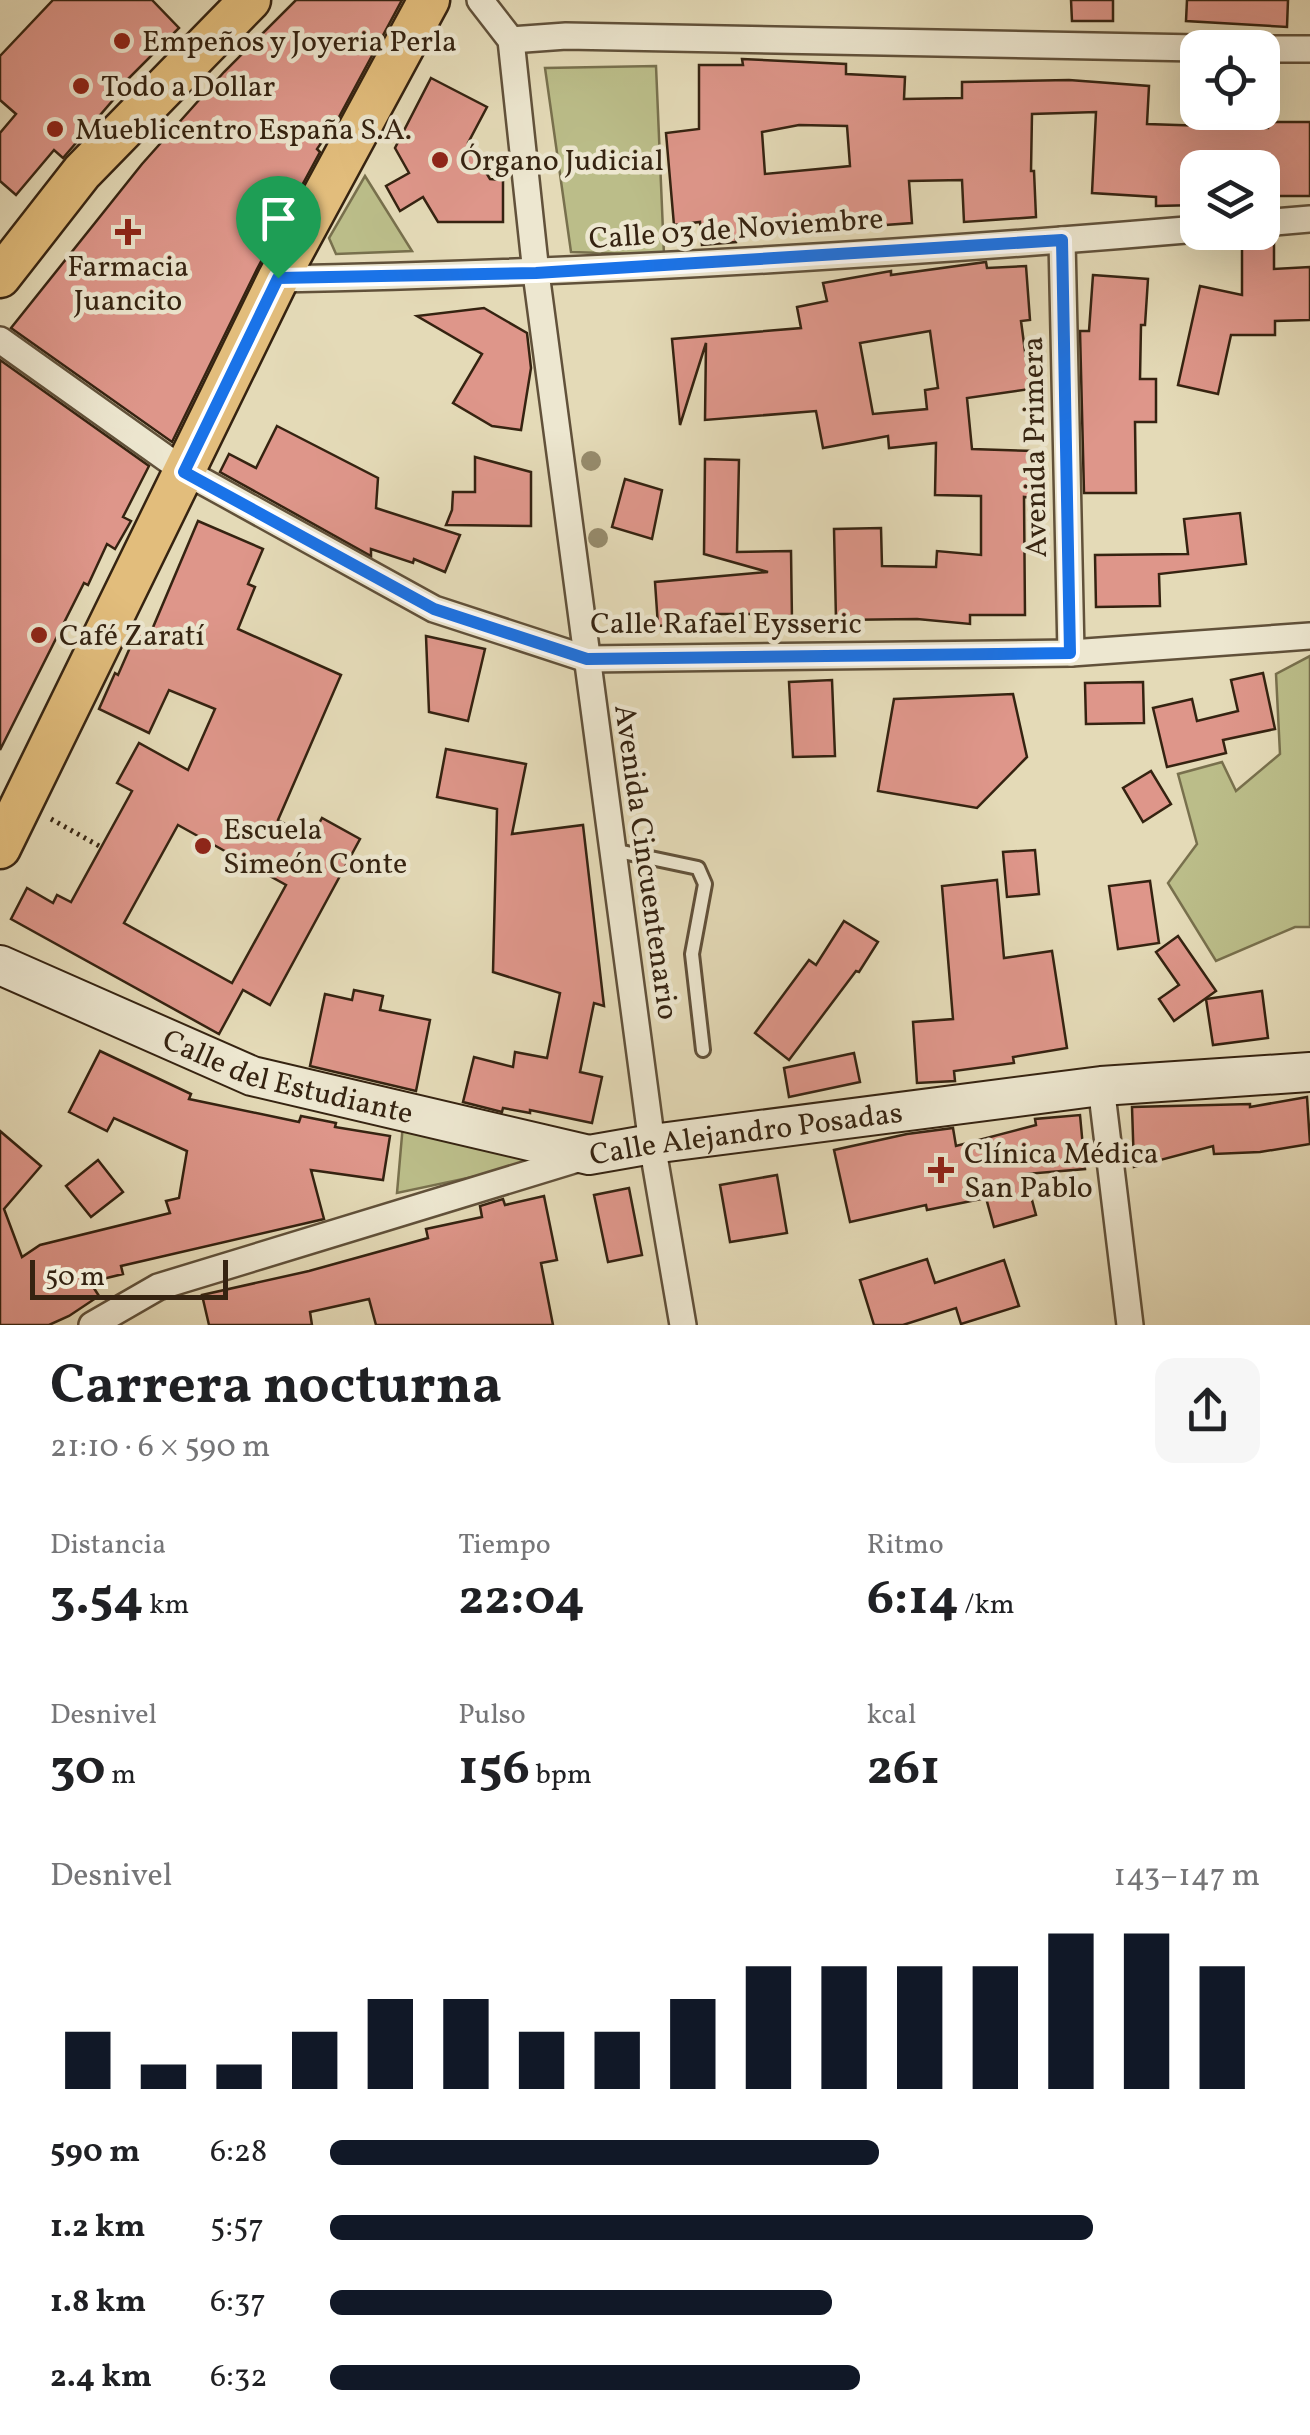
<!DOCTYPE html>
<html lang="es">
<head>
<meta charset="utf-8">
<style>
  body { margin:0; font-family:Vollkorn,serif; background:#f6f6f6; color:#202124; height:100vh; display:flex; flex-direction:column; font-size:38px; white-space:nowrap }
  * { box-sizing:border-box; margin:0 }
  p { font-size:32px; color:#757577 }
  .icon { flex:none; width:55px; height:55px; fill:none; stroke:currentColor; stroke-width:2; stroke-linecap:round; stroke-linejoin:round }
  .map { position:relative; height:1325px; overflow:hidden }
  .drawer { display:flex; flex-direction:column; background:#fff; flex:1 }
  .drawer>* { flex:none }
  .controls { position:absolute; left:1180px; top:30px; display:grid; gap:20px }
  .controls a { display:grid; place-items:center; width:100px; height:100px; border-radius:20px; background:#fff; box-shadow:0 10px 40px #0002; font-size:50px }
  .scale { position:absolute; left:30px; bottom:25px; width:198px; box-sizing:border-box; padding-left:10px; border:5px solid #352311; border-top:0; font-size:28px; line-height:35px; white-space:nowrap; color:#352311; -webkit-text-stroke:8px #ede7d0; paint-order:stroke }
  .pin { position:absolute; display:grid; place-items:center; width:85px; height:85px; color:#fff; margin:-102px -42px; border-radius:50% 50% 50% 0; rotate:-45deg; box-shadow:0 0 10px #0007 }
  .pin .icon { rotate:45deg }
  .round { display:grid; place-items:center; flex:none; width:105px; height:105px; border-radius:20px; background:#f6f6f6 }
  .overview { display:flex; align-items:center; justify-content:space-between; height:170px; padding:0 50px }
  h1 { font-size:55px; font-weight:700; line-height:75px }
  .figures { display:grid; grid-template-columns:repeat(3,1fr); gap:15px; height:170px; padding:10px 50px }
  .figures div { display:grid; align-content:center }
  .figures b { font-size:50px; font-weight:700 }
  .figures small { font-size:28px; font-weight:400 }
  .figures p { font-size:28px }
  .chart { height:280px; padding:20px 50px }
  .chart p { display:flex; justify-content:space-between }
  .chart svg { width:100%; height:180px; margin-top:10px; stroke:#111827; stroke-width:6 }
  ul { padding:0 50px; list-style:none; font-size:32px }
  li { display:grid; grid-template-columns:160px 120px 1fr; align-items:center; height:75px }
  li i { height:25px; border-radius:12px; background:#111827 }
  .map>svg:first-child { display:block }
  .green { fill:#bbbd89; stroke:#78704d; stroke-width:2.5 }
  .building { fill:#de968a; stroke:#352311; stroke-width:2.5; fill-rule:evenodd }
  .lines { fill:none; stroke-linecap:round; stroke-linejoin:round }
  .lane-casing { stroke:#61513a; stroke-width:18 }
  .street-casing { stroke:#61513a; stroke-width:30 }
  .secondary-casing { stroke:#352311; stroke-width:42 }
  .primary-casing { stroke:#352311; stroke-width:45 }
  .path { stroke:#352311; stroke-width:5; stroke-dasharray:2.5 5; stroke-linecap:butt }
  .lane { stroke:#ede7d0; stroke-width:12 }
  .street { stroke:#ede7d0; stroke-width:25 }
  .secondary { stroke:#ede7d0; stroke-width:38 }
  .primary { stroke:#e2bd7c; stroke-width:40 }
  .tree { fill:#968b6c }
  .route-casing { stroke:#fff; stroke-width:20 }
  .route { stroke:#1a73e8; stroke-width:12 }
  .poi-dot { fill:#8f2418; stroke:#ede7d0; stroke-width:4 }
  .labels { text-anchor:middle; stroke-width:9; stroke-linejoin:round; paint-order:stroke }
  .poi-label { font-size:30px; fill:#352311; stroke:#ede7d0; text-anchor:start }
  .street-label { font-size:30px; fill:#352311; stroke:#ede7d0 }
</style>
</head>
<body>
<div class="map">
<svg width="1310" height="1325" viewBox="0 0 1310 1325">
  <rect width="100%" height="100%" fill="#e4dab7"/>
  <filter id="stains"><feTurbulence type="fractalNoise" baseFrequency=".002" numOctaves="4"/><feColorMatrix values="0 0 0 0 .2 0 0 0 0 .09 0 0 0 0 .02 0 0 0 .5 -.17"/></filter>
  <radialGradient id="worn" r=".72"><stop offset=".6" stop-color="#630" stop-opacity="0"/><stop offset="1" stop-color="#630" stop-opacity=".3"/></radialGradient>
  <!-- green -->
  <g class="green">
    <path d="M 656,66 L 664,255 L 571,252 L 545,68 Z"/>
    <path d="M 365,176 L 412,251 L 336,254 L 329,238 Z"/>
    <path d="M 1310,656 L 1310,927 L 1295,927 L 1216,961 L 1168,883 L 1197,844 L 1178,774 L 1222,762 L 1236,791 L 1280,754 L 1276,674 Z"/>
    <path d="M 403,1124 L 571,1156 L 397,1193 Z"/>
  </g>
  <!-- building -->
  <g class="building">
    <path d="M 53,0 L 152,0 L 179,28 L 124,83 L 126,85 L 63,158 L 54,150 L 16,195 L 0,181 L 0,133 L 16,114 L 0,100 L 0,56 Z"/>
    <path d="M 296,0 L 402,0 L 339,117 L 317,149 L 320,152 L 257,269 L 172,442 L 11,328 L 142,164 L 224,72 Z"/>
    <path d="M 1071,0 L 1113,0 L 1113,21 L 1072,21 Z"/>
    <path d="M 1187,0 L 1288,0 L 1287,27 L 1186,21 Z"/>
    <path d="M 742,59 L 846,64 L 846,74 L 905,77 L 904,99 L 962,98 L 962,82 L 1069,80 L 1149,86 L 1147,124 L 1268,128 L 1268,122 L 1310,122 L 1310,196 L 1268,196 L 1268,168 L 1198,168 L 1198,205 L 1156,206 L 1156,197 L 1092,193 L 1096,112 L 1032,114 L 1031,171 L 1034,171 L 1036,217 L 964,222 L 962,180 L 909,181 L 912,223 L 736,236 L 736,242 L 702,245 L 700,222 L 674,225 L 666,133 L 699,129 L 699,65 L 743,65 ZM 799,125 L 847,126 L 850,166 L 765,174 L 762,132 Z"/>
    <path d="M 431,78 L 487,107 L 468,143 L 490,179 L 503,180 L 503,222 L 438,222 L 423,197 L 400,211 L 386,186 L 409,173 L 395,148 Z"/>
    <path d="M 1242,243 L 1274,243 L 1274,269 L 1310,267 L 1310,320 L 1275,321 L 1275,335 L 1231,335 L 1218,394 L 1178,385 L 1200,286 L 1242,295 Z"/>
    <path d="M 986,262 L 987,268 L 1026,266 L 1030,320 L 1021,321 L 1030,389 L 967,398 L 972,449 L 1035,451 L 1034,498 L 1024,497 L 1025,615 L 970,615 L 970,624 L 917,619 L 836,620 L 834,529 L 881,528 L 882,566 L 936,567 L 937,551 L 981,555 L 981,496 L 935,495 L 936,443 L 889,448 L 888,436 L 823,448 L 816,411 L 705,420 L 706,343 L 680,425 L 672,339 L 801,328 L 797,307 L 827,301 L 823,283 L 891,271 L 891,275 ZM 930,331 L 938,388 L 925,390 L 927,409 L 873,414 L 860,343 Z"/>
    <path d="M 1093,275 L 1148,279 L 1145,325 L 1141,325 L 1140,379 L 1156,379 L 1156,422 L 1135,422 L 1136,493 L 1084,493 L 1080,331 L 1089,331 Z"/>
    <path d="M 484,308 L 527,333 L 531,368 L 521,430 L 492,426 L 453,403 L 482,354 L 417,316 Z"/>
    <path d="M 0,360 L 149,466 L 123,517 L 131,521 L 115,549 L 107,544 L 88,585 L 84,583 L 0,750 Z"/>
    <path d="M 277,426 L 378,478 L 376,508 L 460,535 L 445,572 L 414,559 L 413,563 L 371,549 L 371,556 L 220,472 L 229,454 L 256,468 Z"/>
    <path d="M 475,457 L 531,472 L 531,526 L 446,525 L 452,510 L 453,492 L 475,492 Z"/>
    <path d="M 705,459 L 739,460 L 737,552 L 791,551 L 792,621 L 761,622 L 761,614 L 702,614 L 703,622 L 658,626 L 655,582 L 768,572 L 704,554 Z"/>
    <path d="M 625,479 L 662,490 L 652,539 L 612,527 Z"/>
    <path d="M 1240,513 L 1246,564 L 1159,574 L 1160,606 L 1096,607 L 1095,555 L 1188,554 L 1184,519 Z"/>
    <path d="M 198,521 L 263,549 L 248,584 L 255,587 L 238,629 L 341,675 L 278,820 L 311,838 L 322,818 L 360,839 L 270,1005 L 243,990 L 219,1034 L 11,919 L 27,888 L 53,903 L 57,895 L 71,902 L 132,791 L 117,783 L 139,743 L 188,770 L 215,709 L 169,690 L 149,733 L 99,709 L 115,673 L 118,675 L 139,627 L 151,632 ZM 178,825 L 286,885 L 232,983 L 124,923 Z"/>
    <path d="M 426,636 L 485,649 L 468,721 L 429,712 Z"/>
    <path d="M 1263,673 L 1275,729 L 1223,740 L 1226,753 L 1167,767 L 1153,708 L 1192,699 L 1197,721 L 1238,711 L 1231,680 Z"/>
    <path d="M 832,680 L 835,756 L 793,757 L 789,682 Z"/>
    <path d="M 1143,682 L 1144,723 L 1086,724 L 1085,683 Z"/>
    <path d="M 1013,694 L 1027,757 L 977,808 L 878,791 L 894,699 Z"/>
    <path d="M 446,749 L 526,764 L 512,834 L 583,825 L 604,1006 L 594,1003 L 580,1072 L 602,1077 L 592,1123 L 530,1110 L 530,1113 L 503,1108 L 502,1112 L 463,1102 L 474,1057 L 513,1067 L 515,1052 L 547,1058 L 560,993 L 493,972 L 497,809 L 437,797 Z"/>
    <path d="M 1151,771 L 1171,804 L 1143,822 L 1123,788 Z"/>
    <path d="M 1035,850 L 1039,894 L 1007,897 L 1003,852 Z"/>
    <path d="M 997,880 L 1004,958 L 1052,951 L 1067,1048 L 1013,1057 L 1014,1063 L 954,1071 L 955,1081 L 917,1083 L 913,1022 L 953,1019 L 942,886 Z"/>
    <path d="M 1150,881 L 1159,943 L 1118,949 L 1109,886 Z"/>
    <path d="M 844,921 L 878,942 L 859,972 L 856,971 L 789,1060 L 755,1033 L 809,960 L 816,965 Z"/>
    <path d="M 1178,936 L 1216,991 L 1174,1021 L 1159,999 L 1179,985 L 1156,952 Z"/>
    <path d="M 354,990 L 383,996 L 380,1010 L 430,1020 L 416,1091 L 310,1066 L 325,994 L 352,1000 Z"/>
    <path d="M 1262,991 L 1268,1038 L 1213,1045 L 1206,999 Z"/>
    <path d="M 100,1051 L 191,1094 L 189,1099 L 299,1122 L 301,1116 L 336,1123 L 335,1127 L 390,1136 L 383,1180 L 311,1170 L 324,1219 L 121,1266 L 123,1274 L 90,1282 L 99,1296 L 69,1316 L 49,1325 L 0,1325 L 0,1131 L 41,1166 L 4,1209 L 22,1257 L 40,1245 L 170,1213 L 166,1201 L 179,1198 L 187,1151 L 114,1118 L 107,1131 L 69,1112 Z"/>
    <path d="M 854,1053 L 860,1082 L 789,1097 L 784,1068 Z"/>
    <path d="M 1307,1097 L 1310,1144 L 1260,1152 L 1214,1154 L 1213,1146 L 1134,1167 L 1132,1107 L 1250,1104 L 1250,1107 Z"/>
    <path d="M 1080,1115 L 1085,1169 L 1025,1174 L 1036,1215 L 994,1227 L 986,1198 L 927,1210 L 926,1205 L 850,1222 L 834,1150 L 907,1134 L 953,1128 L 956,1146 L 1036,1125 L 1035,1119 Z"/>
    <path d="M 98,1160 L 123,1192 L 91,1217 L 66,1186 Z"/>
    <path d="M 777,1175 L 787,1233 L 730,1242 L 720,1185 Z"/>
    <path d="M 629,1188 L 642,1255 L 608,1262 L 594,1195 Z"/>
    <path d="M 544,1196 L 557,1260 L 541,1263 L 553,1325 L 376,1325 L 369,1299 L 310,1312 L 312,1325 L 209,1325 L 202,1295 L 309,1271 L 428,1238 L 426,1229 L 482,1217 L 480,1206 L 503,1199 L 505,1205 Z"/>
    <path d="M 927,1259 L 935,1283 L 1004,1260 L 1019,1306 L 961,1324 L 956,1308 L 903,1325 L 874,1325 L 860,1280 Z"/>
  </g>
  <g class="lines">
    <defs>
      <path id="lane" d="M 613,850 L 698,868 L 705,884 L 692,954 L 703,1050"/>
      <g id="street">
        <path d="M 480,0 L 511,40 L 536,273 L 652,1144 L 683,1325"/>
        <path d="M 511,40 L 566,36 L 1198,48"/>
        <path d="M 1262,49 L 1310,49"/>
        <path d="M 1262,223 L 1310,219"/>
        <path d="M 1062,240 L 1071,653"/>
        <path d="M 278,279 C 585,273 892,255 1198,229"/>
        <path d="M 0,340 L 184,471 L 434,609 L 587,659 L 1071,653 L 1310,636"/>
        <path d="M 1101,1086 L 1130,1325"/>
        <path d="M 92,1325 L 158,1287 L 587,1156"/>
      </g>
      <g id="secondary">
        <path id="s1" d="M 0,965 L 252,1076 L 589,1155 L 652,1144 L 1101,1086 L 1310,1072"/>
      </g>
      <g id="primary">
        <path d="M 0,277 L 82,172 L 250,0"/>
        <path d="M 0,848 L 278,279 L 429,0"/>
      </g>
    </defs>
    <!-- lane casing -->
    <use href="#lane" class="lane-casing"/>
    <!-- street casing -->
    <use href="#street" class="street-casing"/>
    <!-- secondary casing -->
    <use href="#secondary" class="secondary-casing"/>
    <!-- primary casing -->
    <use href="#primary" class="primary-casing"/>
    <!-- path -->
    <path class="path" d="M 51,819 L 101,847"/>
    <!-- lane -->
    <use href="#lane" class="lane"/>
    <!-- street -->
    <use href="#street" class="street"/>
    <!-- secondary -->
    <use href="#secondary" class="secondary"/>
    <!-- primary -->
    <use href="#primary" class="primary"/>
  </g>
  <!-- trees -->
  <g class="tree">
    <circle cx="591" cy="461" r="10"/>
    <circle cx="598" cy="538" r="10"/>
  </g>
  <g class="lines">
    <defs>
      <path id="route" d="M 1062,240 L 1070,653 L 587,659 L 434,609 L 184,472 L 278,278 L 536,273 Z"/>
    </defs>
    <!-- route casing -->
    <use href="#route" class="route-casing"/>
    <!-- route -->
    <use href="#route" class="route"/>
  </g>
  <!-- markers -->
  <g class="poi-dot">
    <circle cx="122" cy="41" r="10"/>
    <circle cx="81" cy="86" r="10"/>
    <circle cx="55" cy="129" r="10"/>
    <circle cx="440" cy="160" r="10"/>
    <path d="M123 217h10v10h10v10h-10v10h-10v-10h-10v-10h10z"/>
    <circle cx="39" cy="635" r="10"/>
    <circle cx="203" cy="846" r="10"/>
    <path d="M936 1155h10v10h10v10h-10v10h-10v-10h-10v-10h10z"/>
  </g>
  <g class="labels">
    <!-- poi labels -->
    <g class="poi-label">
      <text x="142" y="51">Empeños y Joyeria Perla</text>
      <text x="101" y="96">Todo a Dollar</text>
      <text x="75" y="139">Mueblicentro España S.A.</text>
      <text x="460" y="170">Órgano Judicial</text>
      <text x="128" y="276" text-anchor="middle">Farmacia<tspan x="128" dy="34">Juancito</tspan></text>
      <text x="59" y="645">Café Zaratí</text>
      <text x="223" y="839">Escuela<tspan x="223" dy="34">Simeón Conte</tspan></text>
      <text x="964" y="1163">Clínica Médica<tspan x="964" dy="34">San Pablo</tspan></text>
    </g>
    <!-- street labels -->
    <g class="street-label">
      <text transform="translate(736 228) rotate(-4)" y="10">Calle 03 de Noviembre</text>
      <text transform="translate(1034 447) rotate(-91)" y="10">Avenida Primera</text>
      <text x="726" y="633">Calle Rafael Eysseric</text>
      <text transform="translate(647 862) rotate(82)" y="10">Avenida Cincuentenario</text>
      <text dy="10" stroke="none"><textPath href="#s1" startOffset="310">Calle del Estudiante</textPath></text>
      <text dy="10" stroke="none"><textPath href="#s1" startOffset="780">Calle Alejandro Posadas</textPath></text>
    </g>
  </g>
  <rect width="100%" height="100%" filter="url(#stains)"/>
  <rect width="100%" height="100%" fill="url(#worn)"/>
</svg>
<div class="controls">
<a><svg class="icon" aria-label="locate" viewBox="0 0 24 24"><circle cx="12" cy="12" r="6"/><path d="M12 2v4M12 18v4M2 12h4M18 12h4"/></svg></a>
<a><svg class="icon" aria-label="layers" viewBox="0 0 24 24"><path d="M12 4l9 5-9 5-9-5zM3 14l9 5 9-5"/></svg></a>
</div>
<div class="scale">50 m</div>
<div class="pin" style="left:278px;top:278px;background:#1e9e55"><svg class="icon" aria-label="arrive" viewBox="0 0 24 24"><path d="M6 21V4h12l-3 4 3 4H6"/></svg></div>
</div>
<section class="drawer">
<div class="overview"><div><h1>Carrera nocturna</h1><p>21:10 · 6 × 590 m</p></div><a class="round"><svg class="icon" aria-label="share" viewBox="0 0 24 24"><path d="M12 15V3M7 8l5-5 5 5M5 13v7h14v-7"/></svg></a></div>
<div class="figures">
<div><p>Distancia</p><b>3.54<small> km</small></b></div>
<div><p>Tiempo</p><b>22:04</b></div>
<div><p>Ritmo</p><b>6:14<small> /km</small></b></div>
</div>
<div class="figures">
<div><p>Desnivel</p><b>30<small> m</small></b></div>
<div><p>Pulso</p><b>156<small> bpm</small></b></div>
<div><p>kcal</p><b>261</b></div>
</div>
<div class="chart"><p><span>Desnivel</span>143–147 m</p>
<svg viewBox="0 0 160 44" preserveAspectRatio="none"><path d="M5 44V30M15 44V38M25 44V38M35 44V30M45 44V22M55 44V22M65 44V30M75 44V30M85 44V22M95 44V14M105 44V14M115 44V14M125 44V14M135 44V6M145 44V6M155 44V14"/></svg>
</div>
<ul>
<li><b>590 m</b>6:28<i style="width:59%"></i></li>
<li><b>1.2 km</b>5:57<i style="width:82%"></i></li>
<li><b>1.8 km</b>6:37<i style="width:54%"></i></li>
<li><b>2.4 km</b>6:32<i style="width:57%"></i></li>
</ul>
</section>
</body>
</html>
